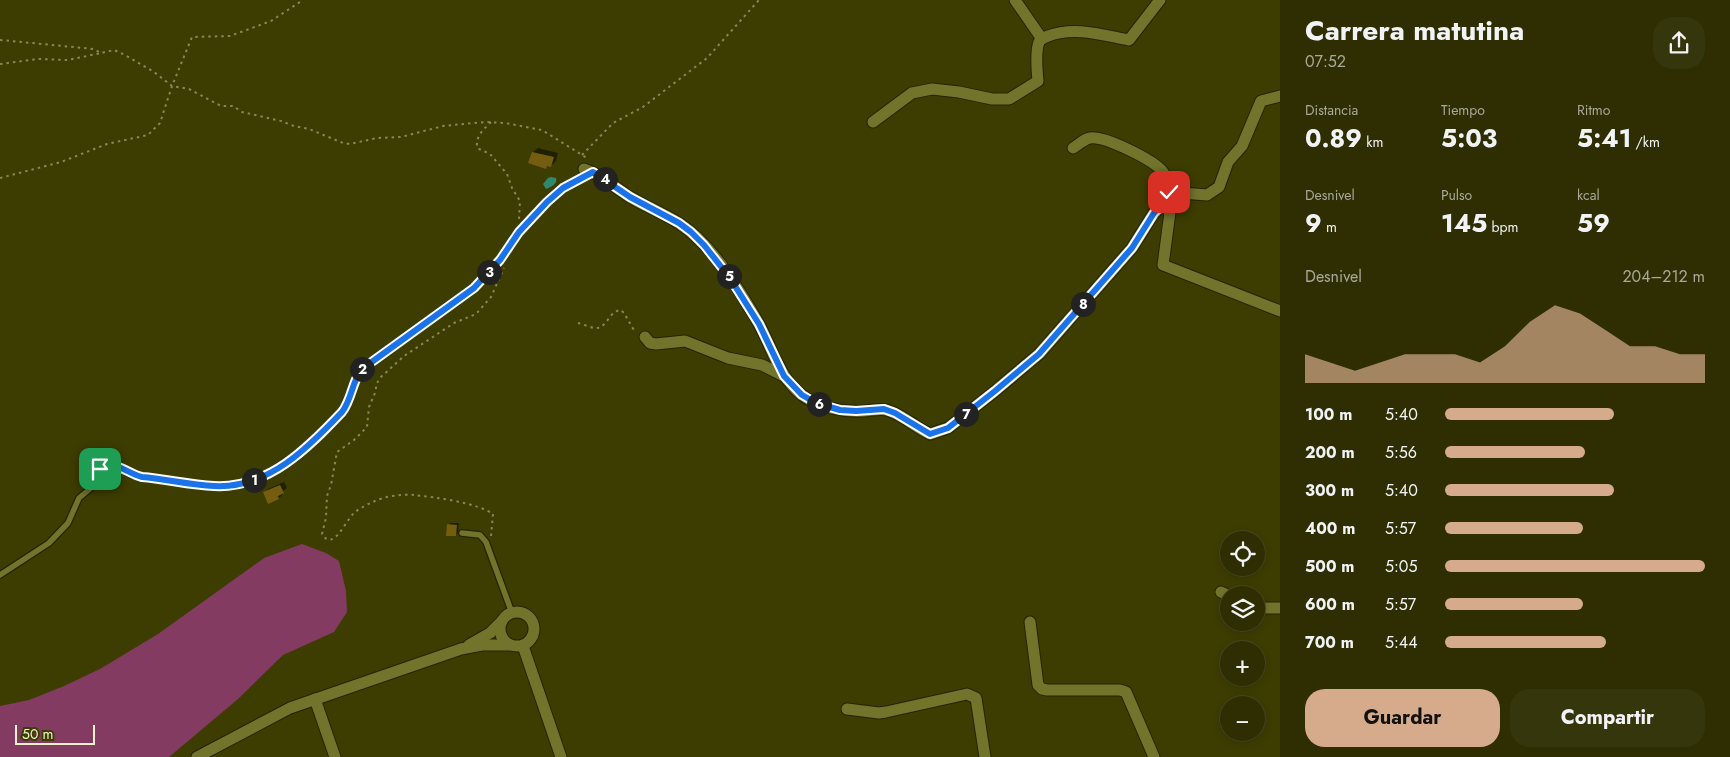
<!DOCTYPE html>
<html lang="es">
<head>
<meta charset="utf-8">
<style>
  body { margin:0; font-family:Jost,sans-serif; background:#36360c; color:#f1f3f6; height:100vh; display:flex; flex-direction:column; font-size:19px; white-space:nowrap }
  * { box-sizing:border-box; margin:0 }
  p { font-size:16px; color:#a7a899 }
  .icon { flex:none; width:28px; height:28px; fill:none; stroke:currentColor; stroke-width:2; stroke-linecap:round; stroke-linejoin:round }
  .map { position:relative; flex:1; overflow:hidden }
  .sheet { display:flex; flex-direction:column; background:#2e2e02; width:450px }
  .sheet>* { flex:none }
  .buttons { position:absolute; left:1220px; top:531px; display:grid; gap:10px }
  .buttons a { display:grid; place-items:center; width:45px; height:45px; border-radius:50%; background:#2e2e02; box-shadow:0 2px 8px #0003,0 0 0 1px #494a24; font-size:25px }
  .scale { position:absolute; left:15px; bottom:12px; width:80px; box-sizing:border-box; padding-left:5px; border:2px solid #eff1cd; border-top:0; font-size:14px; line-height:18px; white-space:nowrap; color:#eff1cd; -webkit-text-stroke:4px #3d3d02; paint-order:stroke }
  .pin { position:absolute; display:grid; place-items:center; width:42px; height:42px; color:#fff; margin:-21px; border-radius:10px; box-shadow:0 2px 8px #0006 }
  .km { position:absolute; width:25px; height:25px; margin:-12px; border-radius:50%; background:#222; color:#fff; font-size:14px; line-height:25px; text-align:center }
  .round { display:grid; place-items:center; flex:none; width:52px; height:52px; border-radius:20px; background:#36360c }
  .head { display:flex; align-items:center; justify-content:space-between; height:85px; padding:0 25px }
  h1 { font-size:28px; font-weight:700; line-height:38px }
  .figures { display:grid; grid-template-columns:repeat(3,1fr); gap:8px; height:85px; padding:5px 25px }
  .figures div { display:grid; align-content:center }
  .figures b { font-size:25px; font-weight:700 }
  .figures small { font-size:14px; font-weight:400 }
  .figures p { font-size:14px }
  .chart { height:140px; padding:10px 25px }
  .chart p { display:flex; justify-content:space-between }
  .chart svg { width:100%; height:90px; margin-top:5px; fill:#d6ab8b; opacity:.7 }
  .primary-button { display:flex; gap:10px; margin-top:auto; padding:10px 25px }
  .primary-button a { flex:1; height:58px; border-radius:20px; background:#d6ab8b; color:#111; font-size:20px; font-weight:700; line-height:58px; text-align:center }
  .primary-button a+a { background:#36360c; color:#f1f3f6 }
  ul { padding:0 25px; list-style:none; font-size:16px }
  li { display:grid; grid-template-columns:80px 60px 1fr; align-items:center; height:38px }
  li i { height:12px; border-radius:6px; background:#d6ab8b }
  main { display:flex; flex:1; min-height:0 }
  .map>svg:first-child { display:block }
  .green { fill:#833b61 }
  .water { fill:#30896e }
  .shadow { fill:#0007 }
  .building { fill:#755d10 }
  .lines { fill:none; stroke-linecap:round; stroke-linejoin:round }
  .service-casing { stroke:#242400; stroke-width:8 }
  .minor-casing { stroke:#242400; stroke-width:13 }
  .path { stroke:#868756; stroke-width:2; stroke-dasharray:2.5 4; stroke-linecap:butt }
  .service { stroke:#73742c; stroke-width:5.5 }
  .minor { stroke:#73742c; stroke-width:11 }
  .route-casing { stroke:#fff; stroke-width:10 }
  .route { stroke:#1a73e8; stroke-width:6 }
</style>
</head>
<body>
<main>
<div class="map">
<svg width="1280" height="757" viewBox="0 0 1280 757">
  <rect width="100%" height="100%" fill="#3d3d02"/>
  <!-- green -->
  <path class="green" d="M 302,544 L 326,553 L 339,561 L 346,591 L 347,612 L 334,632 L 283,655 L 238,699 L 169,757 L 0,757 L 0,706 L 29,700 L 64,686 L 100,669 L 158,634 L 264,558 Z"/>
  <!-- water -->
  <path class="water" d="M 551,177 L 556,178 C 558,184 551,187 546,189 L 543,184 L 548,178 Z"/>
  <!-- shadow -->
  <g class="shadow">
    <path d="M 538,148 L 558,153 L 556,161 L 551,166 L 548,165 L 545,168 L 533,152 Z"/>
    <path d="M 284,482 L 287,488 L 282,492 L 283,494 L 279,498 L 264,493 L 268,489 Z"/>
    <path d="M 450,523 L 459,523 L 458,533 L 456,535 L 448,525 Z"/>
  </g>
  <!-- building -->
  <g class="building">
    <path d="M 532,152 L 554,157 L 551,167 L 547,166 L 546,169 L 528,163 Z"/>
    <path d="M 280,485 L 284,493 L 278,496 L 279,499 L 268,504 L 263,492 Z"/>
    <path d="M 447,524 L 457,525 L 456,536 L 446,536 Z"/>
  </g>
  <g class="lines">
    <defs>
      <g id="service">
        <path d="M 462,533 L 480,535 L 486,542 L 512,613"/>
        <path d="M 0,575 L 49,543 L 68,523 L 79,498 L 91,488 L 100,469 L 107,464 L 111,464 L 133,475 L 142,477 C 166,479 190,485 214,486 C 268,488 308,449 342,412 C 352,399 352,382 362,369 L 474,288 L 500,260 L 519,232 L 547,202 L 563,188 L 591,173"/>
      </g>
      <g id="minor">
        <path d="M 1015,0 L 1042,39"/>
        <path d="M 873,122 L 912,93 L 932,89 L 959,92 L 992,99 L 1009,99 L 1038,81 C 1037,70 1035,53 1039,42 C 1041,38 1044,38 1048,36 C 1075,26 1102,35 1129,40 L 1160,0"/>
        <path d="M 1073,148 C 1078,145 1084,139 1090,138 C 1105,136 1154,160 1163,172 C 1169,180 1169,192 1169,202"/>
        <path d="M 584,169 C 602,175 614,187 630,197 C 646,207 664,213 680,224 C 713,245 740,291 759,324 C 772,348 780,379 802,395 C 819,408 843,412 864,411 C 871,411 879,408 886,410 C 903,414 914,427 930,434 L 948,428 L 995,391 L 1039,354 L 1132,248 L 1154,213 L 1162,206 L 1169,208 L 1170,212 L 1163,265 L 1280,311"/>
        <path d="M 1166,207 L 1169,202 L 1182,193 L 1207,195 L 1219,187 L 1228,162 L 1242,146 L 1261,101 L 1280,96"/>
        <path d="M 645,337 L 650,343 L 656,344 L 685,341 L 728,358 L 762,365 L 784,376"/>
        <path d="M 1221,592 L 1229,596"/>
        <path d="M 1256,608 L 1280,608"/>
        <circle cx="517" cy="629" r="17"/>
        <path d="M 1030,622 L 1038,685 L 1042,689 L 1047,690 L 1120,690 L 1126,692 L 1154,757"/>
        <path d="M 469,645 L 490,633 L 502,621"/>
        <path d="M 523,646 L 561,757"/>
        <path d="M 315,699 L 335,757"/>
        <path d="M 847,709 L 879,713 L 886,712 L 967,694 L 976,698 L 985,757"/>
        <path d="M 197,757 L 290,708 L 461,649 L 482,645 L 509,645"/>
      </g>
    </defs>
    <!-- service casing -->
    <use href="#service" class="service-casing"/>
    <!-- minor casing -->
    <use href="#minor" class="minor-casing"/>
    <!-- path -->
    <g class="path">
      <path d="M 0,40 L 94,49 L 101,53 L 114,50 L 125,55 L 154,72 L 172,86 L 189,89 L 221,106 L 233,106 L 242,112 L 281,121 L 294,126 L 309,129 L 343,143 L 350,144 L 377,138 L 401,137 L 443,126 L 485,122 L 505,123 L 542,130 L 587,158"/>
      <path d="M 0,64 L 38,59 L 68,60 L 101,53"/>
      <path d="M 491,122 C 483,130 476,135 477,148 L 490,154 L 507,174 L 512,188 L 520,201 L 519,219"/>
      <path d="M 582,155 L 613,123 L 643,107 L 707,58 L 759,0"/>
      <path d="M 0,178 L 61,162 L 107,144 L 148,135 L 160,123 L 172,86 L 192,37 L 230,36 L 271,21 L 303,0"/>
      <path d="M 578,323 C 583,324 589,327 594,328 C 607,330 608,311 621,310 L 624,313 L 635,332"/>
      <path d="M 491,536 L 493,514 C 478,503 434,497 414,495 C 402,494 384,496 373,502 C 366,505 358,509 353,514 C 345,522 333,552 322,534 L 326,518 L 327,496 L 331,485 L 337,452 L 354,440 L 367,427 L 369,407 L 375,393 L 377,383 L 381,377 L 404,356 L 454,323 L 476,314 L 491,297 L 504,268"/>
    </g>
    <!-- service -->
    <use href="#service" class="service"/>
    <!-- minor -->
    <use href="#minor" class="minor"/>
  </g>
  <g class="lines">
    <defs>
      <path id="route" d="M 100,469 C 111,457 128,474 142,477 C 166,479 190,485 214,486 C 268,489 308,448 342,412 C 352,399 352,381 362,369 L 474,288 L 500,260 L 519,232 L 547,202 L 563,188 L 593,172 L 630,197 L 679,223 L 691,232 L 704,245 L 730,278 L 759,324 L 784,376 L 802,395 L 816,403 L 840,410 L 856,411 L 884,409 L 895,413 L 930,434 L 948,428 L 995,391 L 1039,354 L 1132,248 L 1154,213 L 1159,208 L 1166,206 L 1169,202 L 1169,192"/>
    </defs>
    <!-- route casing -->
    <use href="#route" class="route-casing"/>
    <!-- route -->
    <use href="#route" class="route"/>
  </g>
</svg>
<div class="buttons">
<a><svg class="icon" aria-label="locate" viewBox="0 0 24 24"><circle cx="12" cy="12" r="6"/><path d="M12 2v4M12 18v4M2 12h4M18 12h4"/></svg></a>
<a><svg class="icon" aria-label="layers" viewBox="0 0 24 24"><path d="M12 4l9 5-9 5-9-5zM3 14l9 5 9-5"/></svg></a>
<a>+</a>
<a>−</a>
</div>
<div class="scale">50 m</div>
<div class="pin" style="left:100px;top:469px;background:#1e9e55"><svg class="icon" aria-label="arrive" viewBox="0 0 24 24"><path d="M6 21V4h12l-3 4 3 4H6"/></svg></div>
<div class="pin" style="left:1169px;top:192px;background:#d93025"><svg class="icon" aria-label="check" viewBox="0 0 24 24"><path d="M5 12l5 5 9-10"/></svg></div>
<b class="km" style="left:254px;top:480px">1</b>
<b class="km" style="left:362px;top:369px">2</b>
<b class="km" style="left:489px;top:272px">3</b>
<b class="km" style="left:605px;top:179px">4</b>
<b class="km" style="left:729px;top:276px">5</b>
<b class="km" style="left:819px;top:404px">6</b>
<b class="km" style="left:966px;top:414px">7</b>
<b class="km" style="left:1083px;top:304px">8</b>
</div>
<section class="sheet">
<div class="head"><div><h1>Carrera matutina</h1><p>07:52</p></div><a class="round"><svg class="icon" aria-label="share" viewBox="0 0 24 24"><path d="M12 15V3M7 8l5-5 5 5M5 13v7h14v-7"/></svg></a></div>
<div class="figures">
<div><p>Distancia</p><b>0.89<small> km</small></b></div>
<div><p>Tiempo</p><b>5:03</b></div>
<div><p>Ritmo</p><b>5:41<small> /km</small></b></div>
</div>
<div class="figures">
<div><p>Desnivel</p><b>9<small> m</small></b></div>
<div><p>Pulso</p><b>145<small> bpm</small></b></div>
<div><p>kcal</p><b>59</b></div>
</div>
<div class="chart"><p><span>Desnivel</span>204–212 m</p>
<svg viewBox="0 0 160 44" preserveAspectRatio="none"><path d="M0 44V30L10 34L20 38L30 34L40 30L50 30L60 30L70 34L80 26L90 14L100 6L110 10L120 18L130 26L140 26L150 30L160 30V44z"/></svg>
</div>
<ul>
<li><b>100 m</b>5:40<i style="width:65%"></i></li>
<li><b>200 m</b>5:56<i style="width:54%"></i></li>
<li><b>300 m</b>5:40<i style="width:65%"></i></li>
<li><b>400 m</b>5:57<i style="width:53%"></i></li>
<li><b>500 m</b>5:05<i style="width:100%"></i></li>
<li><b>600 m</b>5:57<i style="width:53%"></i></li>
<li><b>700 m</b>5:44<i style="width:62%"></i></li>
</ul>
<div class="primary-button"><a>Guardar</a><a>Compartir</a></div>
</section>
</main>
</body>
</html>
